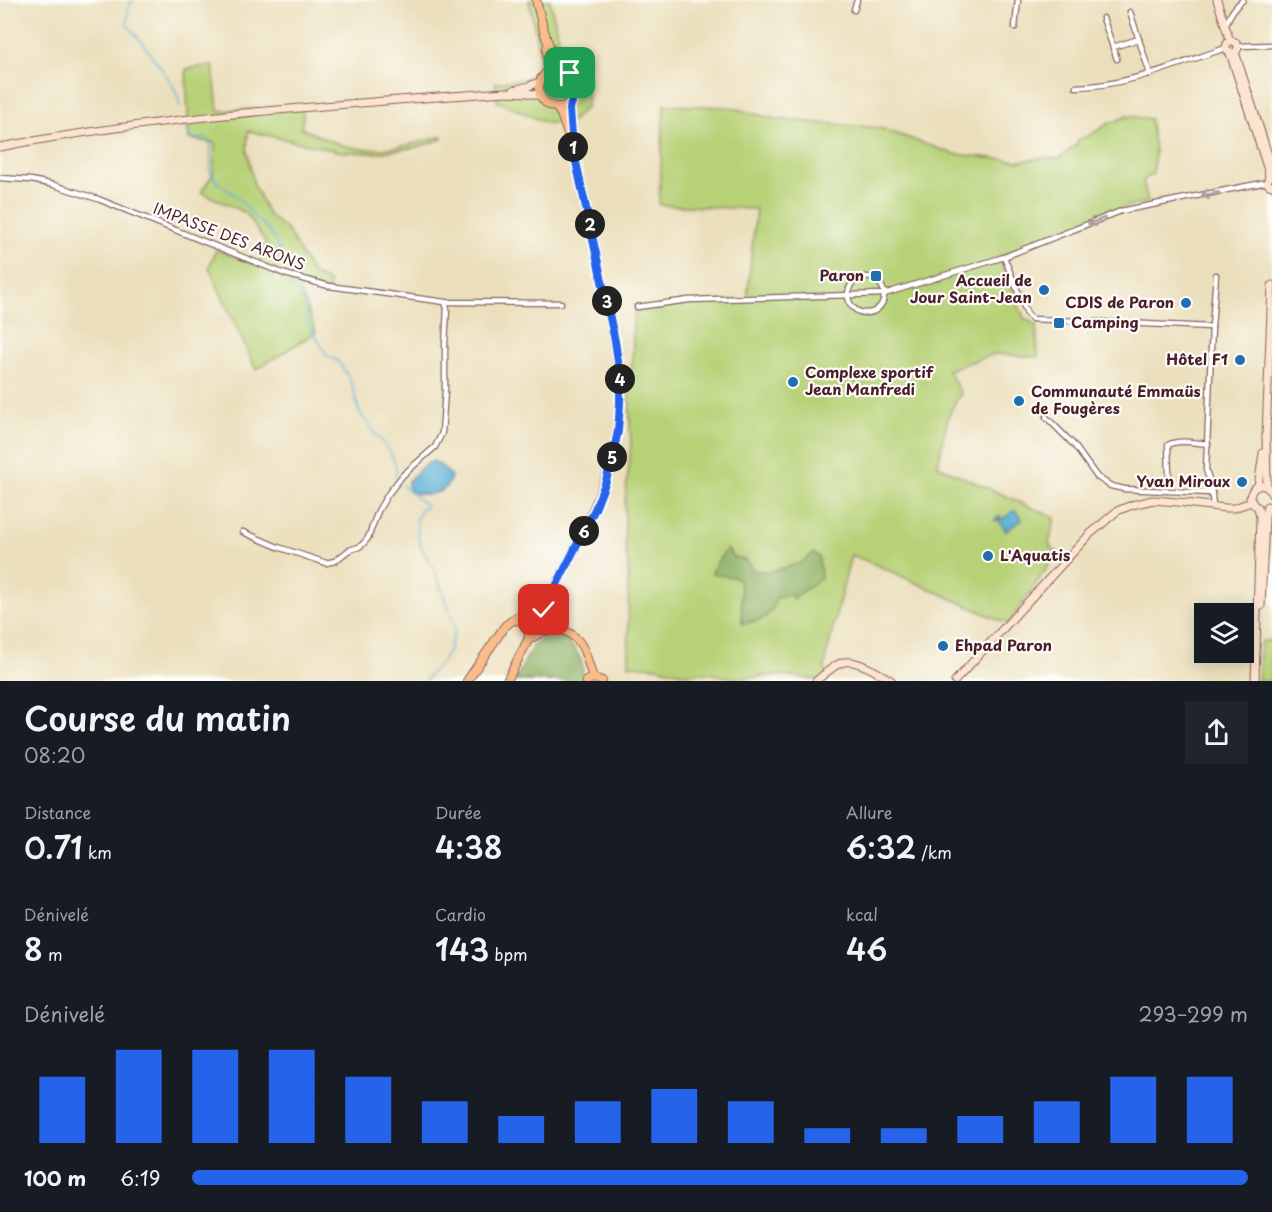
<!DOCTYPE html>
<html lang="fr">
<head>
<meta charset="utf-8">
<style>
  body { margin:0; font-family:"Playpen Sans",sans-serif; background:#20242c; color:#f1f3f6; height:100vh; display:flex; flex-direction:column; font-size:22px; white-space:nowrap }
  * { box-sizing:border-box; margin:0 }
  p { font-size:20px; color:#9ea1a6 }
  .icon { flex:none; width:33px; height:33px; fill:none; stroke:currentColor; stroke-width:2; stroke-linecap:round; stroke-linejoin:round }
  .map { position:relative; height:681px; overflow:hidden }
  .sheet { display:flex; flex-direction:column; background:#171b24; flex:1 }
  .sheet>* { flex:none }
  .buttons { position:absolute; left:1194px; top:603px; display:grid; gap:12px }
  .buttons a { display:grid; place-items:center; width:60px; height:60px; border-radius:0px; background:#171b24; box-shadow:0 3px 15px #0003; font-size:30px }
  .pin { position:absolute; display:grid; place-items:center; width:51px; height:51px; color:#fff; margin:-26px; border-radius:12px; box-shadow:0 3px 9px #0006 }
  .km { position:absolute; width:30px; height:30px; margin:-15px; border-radius:50%; background:#222; color:#fff; font-size:16px; line-height:30px; text-align:center }
  .round { display:grid; place-items:center; flex:none; width:63px; height:63px; border-radius:0px; background:#20242c }
  .overview { display:flex; align-items:center; justify-content:space-between; height:102px; padding:0 24px }
  h1 { font-size:33px; font-weight:600; line-height:45px }
  .stats { display:grid; grid-template-columns:repeat(3,1fr); gap:9px; height:102px; padding:6px 24px }
  .stats div { display:grid; align-content:center }
  .stats b { font-size:30px; font-weight:600 }
  .stats small { font-size:16px; font-weight:400 }
  .stats p { font-size:16px }
  .chart { height:168px; padding:12px 24px }
  .chart p { display:flex; justify-content:space-between }
  .chart svg { width:100%; height:108px; margin-top:6px; stroke:#2563eb; stroke-width:6 }
  ul { padding:0 24px; list-style:none; font-size:20px }
  li { display:grid; grid-template-columns:96px 72px 1fr; align-items:center; height:45px }
  li i { height:15px; border-radius:8px; background:#2563eb }
  .map>svg:first-child { display:block }
  .green { fill:#b7d177; stroke:#807851; stroke-width:1.5 }
  .forest { fill:#91b368; stroke:#6e694a; stroke-width:1.5 }
  .water { fill:#56aed3; stroke:#50667f; stroke-width:1.5 }
  .lines { fill:none; stroke-linecap:round; stroke-linejoin:round }
  .stream { stroke:#56aed3; stroke-width:1.5 }
  .street-casing { stroke:#82625d; stroke-width:7 }
  .secondary-casing { stroke:#82625d; stroke-width:9 }
  .primary-casing { stroke:#82625d; stroke-width:10 }
  .street { stroke:#fff; stroke-width:4.5 }
  .secondary { stroke:#fde4d0; stroke-width:7 }
  .primary { stroke:#f9bc8a; stroke-width:8 }
  .oneway { stroke:#ae9aa0 }
  .route-casing { stroke:#fff; stroke-width:12 }
  .route { stroke:#2563eb; stroke-width:8 }
  .poi-dot { fill:#1f6fb2; stroke:#fdfcf7; stroke-width:2 }
  .labels { text-anchor:middle; stroke-width:4.5; stroke-linejoin:round; paint-order:stroke }
  .street-label { font-size:15px; fill:#4a1f2b; stroke:#fdfcf7 }
  .poi-label { font-size:15px; font-weight:bold; fill:#4a1f2b; stroke:#fdfcf7; text-anchor:end }
</style>
</head>
<body>
<div class="map">
<svg width="1272" height="681" viewBox="0 0 1272 681">
  <rect width="100%" height="100%" fill="#fdfcf7"/>
  <filter id="ink" filterUnits="userSpaceOnUse"><feTurbulence type="fractalNoise" baseFrequency=".0167" numOctaves="2"/><feDisplacementMap in="SourceGraphic" scale="12" xChannelSelector="R" yChannelSelector="G"/><feConvolveMatrix kernelMatrix="1 2 1 2 8 2 1 2 1" color-interpolation-filters="sRGB"/></filter>
  <filter id="wash" filterUnits="userSpaceOnUse"><feTurbulence type="fractalNoise" baseFrequency=".008" numOctaves="4" result="noise"/><feDisplacementMap in="SourceGraphic" scale="24" xChannelSelector="R" yChannelSelector="G"/><feGaussianBlur stdDeviation="1.35" result="paint"/><feColorMatrix in="noise" values="0 0 0 0 0 0 0 0 0 0 0 0 0 0 0 0 0 1.4 0 .05"/><feComposite in="paint" operator="in"/></filter>
  <g filter="url(#wash)">
    <rect width="100%" height="100%" fill="#ebdfbb"/>
    <!-- green -->
    <g class="green">
      <path d="M 529,0 L 550,0 L 563,59 L 585,56 L 587,62 L 586,63 L 588,81 L 587,106 L 569,124 L 546,123 L 497,101 L 495,83 L 525,79 L 537,71 L 540,62 L 535,31 Z"/>
      <path d="M 213,65 L 218,111 L 302,105 L 303,119 L 301,128 C 319,136 344,148 363,149 C 390,151 416,143 442,136 L 442,139 L 418,147 L 376,153 L 342,152 L 248,131 L 247,150 L 254,185 L 268,214 L 288,231 L 312,273 L 330,283 L 328,293 L 297,283 L 316,332 L 256,370 L 209,268 L 216,250 L 258,266 L 266,243 L 246,213 L 201,192 L 213,174 L 215,143 L 189,139 L 186,69 Z"/>
      <path d="M 664,105 L 729,107 L 774,119 L 880,128 L 954,154 L 1020,161 L 1042,158 L 1059,159 L 1077,144 L 1078,140 L 1090,135 L 1113,121 L 1116,121 L 1127,116 L 1150,119 L 1155,150 L 1153,174 L 1143,180 L 1148,202 L 1121,208 L 1033,244 L 999,257 L 1024,318 L 1036,325 L 1038,357 L 994,354 L 948,370 L 961,394 C 945,412 943,443 938,466 L 1055,518 L 1049,544 L 1052,549 L 1058,552 L 1008,624 L 872,563 L 851,555 L 826,656 L 825,669 L 828,680 L 816,680 L 790,676 L 774,675 L 736,679 L 713,674 L 698,673 L 686,674 L 656,667 L 629,665 L 628,566 L 625,545 L 625,502 L 631,445 L 629,396 L 633,349 L 633,325 L 635,311 L 699,302 L 747,300 L 756,209 L 659,205 Z"/>
      <path d="M 1272,640 L 1272,681 L 1258,681 L 1261,642 Z"/>
    </g>
    <!-- forest -->
    <g class="forest">
      <path d="M 727,548 L 732,556 L 747,561 L 753,570 L 770,572 L 800,563 L 814,553 L 819,557 L 821,578 L 793,599 L 791,595 L 776,598 C 773,618 760,621 742,624 L 741,593 L 738,578 L 712,574 L 714,567 Z"/>
      <path d="M 559,635 C 574,644 588,663 581,681 L 515,681 L 533,646 L 546,636 Z"/>
    </g>
    <!-- water -->
    <g class="water">
      <path d="M 433,461 C 440,464 446,470 451,476 C 447,496 427,497 411,492 L 408,486 L 408,481 L 423,466 Z"/>
      <path d="M 1015,510 L 1022,520 L 1006,531 L 999,521 L 1000,519 L 998,519 L 996,521 L 994,520 L 999,516 L 1002,519 Z"/>
    </g>
    <g class="lines">
      <!-- stream -->
      <g class="stream">
        <path d="M 133,0 L 129,6 L 127,25 C 138,36 146,48 155,60 C 166,75 177,87 180,107"/>
        <path d="M 185,124 L 186,131 L 193,138 L 199,139 L 206,137 L 211,145 L 210,171 L 218,183 L 231,192 L 244,204 L 256,219 L 264,225 L 276,241 L 285,267"/>
        <path d="M 291,281 L 298,296 L 306,303 L 307,323 L 317,338 L 327,356 L 338,361 L 349,378 L 354,391 L 359,412 L 390,452 L 396,466 L 396,477"/>
        <path d="M 402,485 L 419,500 L 426,505 L 426,508 L 420,509 L 420,514 L 416,518 L 418,533 L 417,535 L 422,549 L 434,569 L 453,621 L 455,631 L 448,653 L 440,664 L 429,675 L 425,681"/>
      </g>
    </g>
  </g>
  <g filter="url(#ink)">
    <g class="lines">
      <defs>
        <g id="street">
          <path d="M 854,10 L 857,0"/>
          <path d="M 1130,12 L 1150,74"/>
          <path d="M 1103,18 L 1117,59"/>
          <path d="M 1225,26 C 1230,15 1234,7 1243,0"/>
          <path d="M 1015,27 L 1018,0"/>
          <path d="M 1238,46 L 1272,45"/>
          <path d="M 1113,47 L 1139,39"/>
          <path d="M 1076,87 C 1128,86 1177,64 1226,48"/>
          <path d="M 0,178 L 31,180 L 54,185 L 98,199 L 285,274 L 329,286 L 445,302 L 561,303"/>
          <path d="M 1004,257 L 1027,314 L 1032,319 L 1212,327"/>
          <circle cx="866" cy="295" r="18"/>
          <path d="M 637,307 L 689,300 L 884,294 L 1004,257 L 1121,211 L 1267,182"/>
          <path d="M 1046,417 L 1074,445 L 1097,477 L 1111,486 L 1124,489 L 1212,493"/>
          <path d="M 1169,475 L 1168,445 C 1179,439 1195,443 1208,444"/>
          <path d="M 1213,507 L 1211,485 L 1206,470 L 1212,327 L 1216,275"/>
          <path d="M 243,532 L 278,547 L 326,563 L 335,561 L 349,550 L 359,547 L 363,544 L 368,538 L 378,511 L 388,494 L 403,475 L 435,447 L 442,433 L 445,391 L 445,344 L 447,309 L 445,302"/>
        </g>
        <g id="secondary">
          <path d="M 1217,0 L 1230,41"/>
          <circle cx="1232" cy="47" r="6"/>
          <path d="M 1235,52 L 1272,167"/>
          <path d="M 1230,53 L 1268,170 L 1269,177"/>
          <path d="M 514,90 L 529,86 L 540,82"/>
          <path d="M 0,147 C 167,115 336,105 505,92 L 528,93 L 541,96"/>
          <path d="M 1272,176 L 1269,177 L 1267,182 L 1269,185 L 1272,186"/>
          <path d="M 1258,486 L 1263,453"/>
          <path d="M 1267,487 L 1266,436 L 1272,285"/>
          <path d="M 1254,505 L 1250,498 C 1252,483 1267,481 1272,495"/>
          <path d="M 1261,606 L 1265,517 L 1267,506"/>
          <path d="M 816,681 C 824,675 834,664 844,662 C 857,659 881,674 892,681"/>
          <path d="M 955,681 L 1089,535 L 1117,511 L 1132,505 L 1153,500 L 1178,502 L 1225,508 L 1234,508 L 1251,502"/>
          <path d="M 1255,681 L 1260,517 L 1258,507"/>
        </g>
        <g id="primary">
          <path d="M 536,0 C 542,24 547,48 561,69"/>
          <path d="M 547,48 L 548,72"/>
          <circle cx="558" cy="88" r="19"/>
          <path d="M 556,107 L 561,114 L 568,135"/>
          <path d="M 544,611 C 544,627 562,627 572,635 C 585,644 588,663 593,678"/>
          <path d="M 513,620 L 523,621 L 527,624 L 529,638"/>
          <path d="M 530,639 L 544,631 L 559,629"/>
          <path d="M 467,681 L 505,626 L 522,613 L 539,606 L 549,596"/>
          <path d="M 507,681 C 526,643 546,606 565,568 C 592,515 619,462 620,402 C 621,362 611,324 603,285 C 593,239 583,194 573,148 L 570,117 L 571,103"/>
          <path d="M 586,681 L 593,678 L 602,681"/>
        </g>
      </defs>
      <!-- street casing -->
      <use href="#street" class="street-casing"/>
      <!-- secondary casing -->
      <use href="#secondary" class="secondary-casing"/>
      <!-- primary casing -->
      <use href="#primary" class="primary-casing"/>
      <!-- street -->
      <use href="#street" class="street"/>
      <!-- secondary -->
      <use href="#secondary" class="secondary"/>
      <!-- primary -->
      <use href="#primary" class="primary"/>
    </g>
    <!-- one-way arrows -->
    <defs><path id="oneway-shaft" d="M-6 0H5M1.5-3L5.5 0L1.5 3" fill="none" stroke-width="1.6" stroke-linecap="round" stroke-linejoin="round" transform="scale(1.5)"/></defs>
    <g class="oneway">
      <use href="#oneway-shaft" transform="translate(1210 194) rotate(169)"/>
      <use href="#oneway-shaft" transform="translate(1096 221) rotate(159)"/>
    </g>
  </g>
  <g class="lines" filter="url(#ink)">
    <defs>
      <path id="route" d="M 544,610 L 595,509 L 606,481 L 613,454 L 618,431 L 620,404 L 620,375 L 615,341 L 573,148 L 570,109 C 572,93 586,90 570,73"/>
    </defs>
    <!-- route casing -->
    <use href="#route" class="route-casing"/>
    <!-- route -->
    <use href="#route" class="route"/>
  </g>
  <!-- markers -->
  <g class="poi-dot">
    <rect x="870" y="270" width="12" height="12" rx="3"/>
    <circle cx="1044" cy="290" r="6"/>
    <circle cx="1186" cy="303" r="6"/>
    <rect x="1053" y="317" width="12" height="12" rx="3"/>
    <circle cx="1240" cy="360" r="6"/>
    <circle cx="793" cy="382" r="6"/>
    <circle cx="1019" cy="401" r="6"/>
    <circle cx="1242" cy="482" r="6"/>
    <circle cx="988" cy="556" r="6"/>
    <circle cx="943" cy="646" r="6"/>
  </g>
  <g class="labels">
    <!-- street labels -->
    <g class="street-label">
      <text transform="translate(229 237) rotate(21)" y="5">IMPASSE DES ARONS</text>
    </g>
    <!-- poi labels -->
    <g class="poi-label">
      <text x="864" y="281">Paron</text>
      <text x="1032" y="286">Accueil de<tspan x="1032" dy="17">Jour Saint-Jean</tspan></text>
      <text x="1174" y="308">CDIS de Paron</text>
      <text x="1071" y="328" text-anchor="start">Camping</text>
      <text x="1228" y="365">Hôtel F1</text>
      <text x="805" y="378" text-anchor="start">Complexe sportif<tspan x="805" dy="17">Jean Manfredi</tspan></text>
      <text x="1031" y="397" text-anchor="start">Communauté Emmaüs<tspan x="1031" dy="17">de Fougères</tspan></text>
      <text x="1230" y="487">Yvan Miroux</text>
      <text x="1000" y="561" text-anchor="start">L'Aquatis</text>
      <text x="955" y="651" text-anchor="start">Ehpad Paron</text>
    </g>
  </g>
</svg>
<div class="buttons">
<a><svg class="icon" aria-label="layers" viewBox="0 0 24 24"><path d="M12 4l9 5-9 5-9-5zM3 14l9 5 9-5"/></svg></a>
</div>
<div class="pin" style="left:570px;top:73px;background:#1e9e55"><svg class="icon" aria-label="arrive" viewBox="0 0 24 24"><path d="M6 21V4h12l-3 4 3 4H6"/></svg></div>
<div class="pin" style="left:544px;top:610px;background:#d93025"><svg class="icon" aria-label="check" viewBox="0 0 24 24"><path d="M5 12l5 5 9-10"/></svg></div>
<b class="km" style="left:573px;top:147px">1</b>
<b class="km" style="left:590px;top:224px">2</b>
<b class="km" style="left:607px;top:301px">3</b>
<b class="km" style="left:620px;top:379px">4</b>
<b class="km" style="left:612px;top:457px">5</b>
<b class="km" style="left:584px;top:531px">6</b>
</div>
<section class="sheet">
<div class="overview"><div><h1>Course du matin</h1><p>08:20</p></div><a class="round"><svg class="icon" aria-label="share" viewBox="0 0 24 24"><path d="M12 15V3M7 8l5-5 5 5M5 13v7h14v-7"/></svg></a></div>
<div class="stats">
<div><p>Distance</p><b>0.71<small> km</small></b></div>
<div><p>Durée</p><b>4:38</b></div>
<div><p>Allure</p><b>6:32<small> /km</small></b></div>
</div>
<div class="stats">
<div><p>Dénivelé</p><b>8<small> m</small></b></div>
<div><p>Cardio</p><b>143<small> bpm</small></b></div>
<div><p>kcal</p><b>46</b></div>
</div>
<div class="chart"><p><span>Dénivelé</span>293–299 m</p>
<svg viewBox="0 0 160 44" preserveAspectRatio="none"><path d="M5 44V17M15 44V6M25 44V6M35 44V6M45 44V17M55 44V27M65 44V33M75 44V27M85 44V22M95 44V27M105 44V38M115 44V38M125 44V33M135 44V27M145 44V17M155 44V17"/></svg>
</div>
<ul>
<li><b>100 m</b>6:19<i style="width:100%"></i></li>
</ul>
</section>
</body>
</html>
